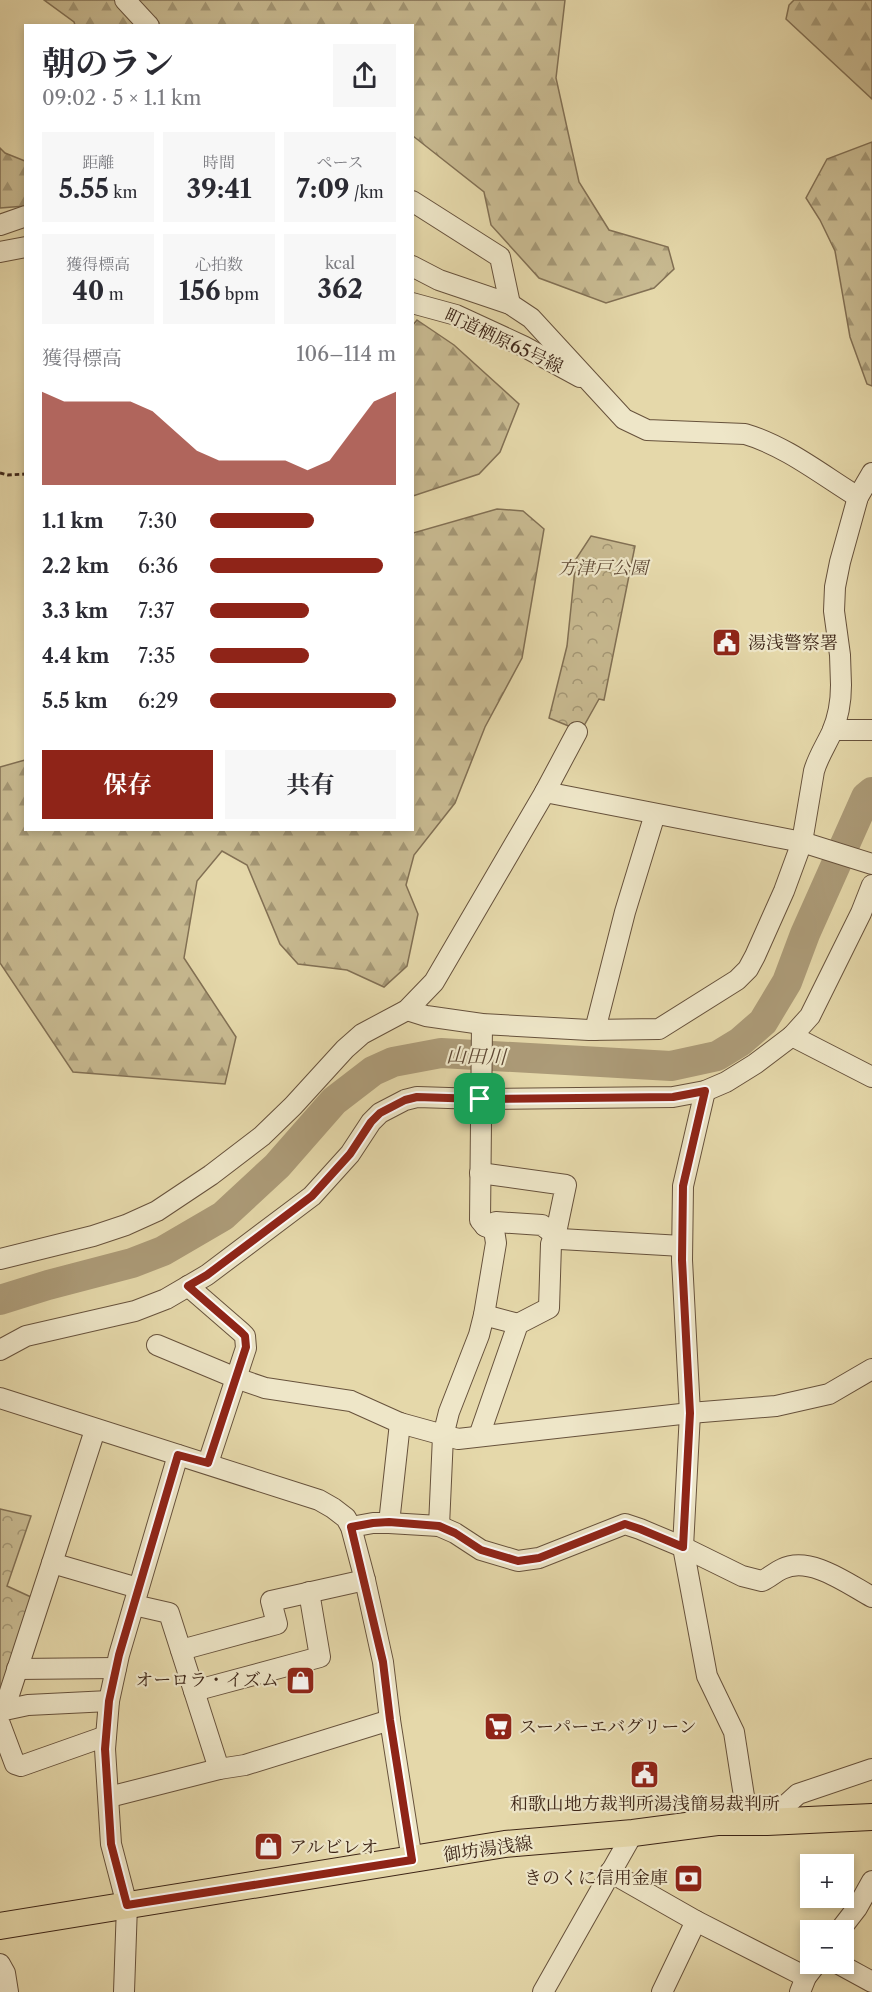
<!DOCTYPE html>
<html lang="ja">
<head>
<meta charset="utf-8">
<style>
  body { margin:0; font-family:"Libre Caslon Text","Noto Serif JP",serif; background:#f7f7f7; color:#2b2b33; height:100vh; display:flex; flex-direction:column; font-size:22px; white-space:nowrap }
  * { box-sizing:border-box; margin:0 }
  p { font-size:20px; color:#7c7c81 }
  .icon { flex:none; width:33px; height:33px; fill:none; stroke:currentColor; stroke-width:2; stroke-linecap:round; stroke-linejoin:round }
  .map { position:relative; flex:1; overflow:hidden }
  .panel { position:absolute; left:24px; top:24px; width:390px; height:807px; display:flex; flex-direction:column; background:#fff; border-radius:0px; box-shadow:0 3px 9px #0003 }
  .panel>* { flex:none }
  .buttons { position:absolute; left:800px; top:1854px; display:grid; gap:12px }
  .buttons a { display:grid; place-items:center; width:54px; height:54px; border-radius:0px; background:#fff; box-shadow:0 3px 9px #0003; font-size:30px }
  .pin { position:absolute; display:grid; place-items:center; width:51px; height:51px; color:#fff; margin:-26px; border-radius:12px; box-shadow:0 3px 9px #0006 }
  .round { display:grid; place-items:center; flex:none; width:63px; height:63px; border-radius:0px; background:#f7f7f7 }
  .head { display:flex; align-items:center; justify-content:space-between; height:102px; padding:0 18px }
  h1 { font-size:33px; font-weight:700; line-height:45px }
  .metrics { display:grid; grid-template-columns:repeat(3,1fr); gap:9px; height:102px; padding:6px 18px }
  .metrics div { display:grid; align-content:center; border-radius:0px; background:#f7f7f7; text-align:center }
  .metrics b { font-size:26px; font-weight:700 }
  .metrics small { font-size:16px; font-weight:400 }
  .metrics p { font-size:16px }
  .chart { height:168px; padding:12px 18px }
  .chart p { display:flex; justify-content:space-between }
  .chart svg { width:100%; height:108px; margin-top:6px; fill:#8f2418; opacity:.7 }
  .action { display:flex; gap:12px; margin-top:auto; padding:12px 18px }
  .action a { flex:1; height:69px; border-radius:0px; background:#8f2418; color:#fff; font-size:24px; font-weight:700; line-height:69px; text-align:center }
  .action a+a { background:#f7f7f7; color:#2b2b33 }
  ul { padding:0 18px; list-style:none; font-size:20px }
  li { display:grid; grid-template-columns:96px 72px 1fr; align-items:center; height:45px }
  li i { height:15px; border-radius:8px; background:#8f2418 }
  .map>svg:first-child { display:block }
  .forest { fill:url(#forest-firs); stroke:#827054; stroke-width:1.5 }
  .park { fill:url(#park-crowns); stroke:#827054; stroke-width:1.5 }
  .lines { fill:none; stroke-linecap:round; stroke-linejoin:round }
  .river { stroke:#ac9b78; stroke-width:30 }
  .minor-casing { stroke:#67523c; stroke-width:22 }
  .major-casing { stroke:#3d2517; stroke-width:28 }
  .path { stroke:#3d2517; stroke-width:3; stroke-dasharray:4.5 3; stroke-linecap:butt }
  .minor { stroke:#eee6c8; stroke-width:20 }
  .major { stroke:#e5d8aa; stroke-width:26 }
  .route-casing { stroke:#fff; stroke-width:12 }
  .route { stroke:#8f2418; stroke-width:8 }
  .labels { text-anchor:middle; stroke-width:4.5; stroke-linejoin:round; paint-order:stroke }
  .street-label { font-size:18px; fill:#3d2517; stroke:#eee6c8 }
  .park-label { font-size:18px; font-style:italic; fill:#604a36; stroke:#eee6c8 }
  .poi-label { font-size:18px; fill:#3d2517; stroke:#eee6c8; text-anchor:start }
  .water-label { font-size:20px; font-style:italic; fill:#5e4834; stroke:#eee6c8 }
</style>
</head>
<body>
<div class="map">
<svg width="872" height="1992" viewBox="0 0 872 1992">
  <defs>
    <pattern id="forest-firs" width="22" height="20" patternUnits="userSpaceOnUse" patternTransform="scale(1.5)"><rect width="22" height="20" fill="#c8ba91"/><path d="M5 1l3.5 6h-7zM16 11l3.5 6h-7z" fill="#a49775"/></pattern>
    <pattern id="park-crowns" width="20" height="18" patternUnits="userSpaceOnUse" patternTransform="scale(1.5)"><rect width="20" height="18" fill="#c8ba91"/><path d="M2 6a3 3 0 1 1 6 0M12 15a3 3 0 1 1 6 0" fill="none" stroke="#a49775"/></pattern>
  </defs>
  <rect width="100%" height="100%" fill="#e5d8aa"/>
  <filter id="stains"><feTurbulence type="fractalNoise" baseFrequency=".00333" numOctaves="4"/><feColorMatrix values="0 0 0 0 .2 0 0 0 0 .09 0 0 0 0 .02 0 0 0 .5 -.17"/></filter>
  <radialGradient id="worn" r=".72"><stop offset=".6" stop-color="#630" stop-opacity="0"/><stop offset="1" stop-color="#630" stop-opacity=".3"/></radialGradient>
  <!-- forest -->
  <g class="forest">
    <path d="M 44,0 L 565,0 L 556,78 L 579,182 L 609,230 L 668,247 L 674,269 L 654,288 L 606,303 L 539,278 L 491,225 L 484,192 L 413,136 L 412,26 L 75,25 L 74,22 Z"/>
    <path d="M 794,0 L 872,0 L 872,99 L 786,19 L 789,5 Z"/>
    <path d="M 872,142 L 872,386 L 867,384 L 850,337 L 835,251 L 820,220 L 806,198 L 827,159 Z"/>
    <path d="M 0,148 L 5,153 L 25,161 L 25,206 L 0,208 Z"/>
    <path d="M 417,320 L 454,345 L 519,404 L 500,452 L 479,474 L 413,496 L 412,326 Z"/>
    <path d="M 497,509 L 523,511 L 544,529 L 522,658 L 485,727 L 455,803 L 414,855 L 406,885 L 418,914 L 407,966 L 384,987 L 347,970 L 298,964 L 280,944 L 247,865 L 222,851 L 197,881 L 184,958 L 236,1037 L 225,1084 L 73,1072 L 0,963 L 0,767 L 25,760 L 26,830 L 412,830 L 413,533 Z"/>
  </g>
  <!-- park -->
  <g class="park">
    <path d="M 591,536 L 635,546 L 604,700 L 599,699 L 581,731 L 549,718 L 567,646 L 576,559 Z"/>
    <path d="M 0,1509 L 31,1516 L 7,1586 L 31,1597 L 0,1697 Z"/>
  </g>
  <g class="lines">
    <!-- river -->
    <path class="river" d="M 0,1300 L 48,1285 L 132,1263 L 163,1251 L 223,1216 L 277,1166 L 334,1101 L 373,1071 L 393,1062 L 441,1053 L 671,1066 L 717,1056 L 740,1042 L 763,1022 L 787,982 L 805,934 L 866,797 L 872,792"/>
    <defs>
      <g id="minor">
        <path d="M 125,0 L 149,26"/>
        <path d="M 412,201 L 500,257 L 510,304"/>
        <path d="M 0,225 L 26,216"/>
        <path d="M 0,252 L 26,247"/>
        <path d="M 412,266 L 439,280 L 510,304 L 531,318 L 624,419 L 647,430 L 745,434 C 786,446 822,475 858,497"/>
        <path d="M 412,303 L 456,315 L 523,346 L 580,377"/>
        <path d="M 833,730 L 872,730"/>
        <path d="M 545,792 L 577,732"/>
        <path d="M 407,1010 L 426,1016 L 482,1024 L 589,1030 L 659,1029 L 737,980 L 748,969 L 755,956 L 784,891 L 802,842 L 814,771 C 818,757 826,745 832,732 C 838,718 841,700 841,685 L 840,655 L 834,611 L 835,587 L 840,562 L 858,497 L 872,473"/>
        <path d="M 595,1030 L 625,912 L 655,814"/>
        <path d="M 792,1036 L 872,1077"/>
        <path d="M 705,1091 L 683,1186 L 682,1260 L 690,1413 L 683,1547 L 707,1676 L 734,1732 L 748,1822"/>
        <path d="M 485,1226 L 496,1222 L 542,1225 L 560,1239 L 682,1246"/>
        <path d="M 0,1259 L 93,1236 L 126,1225 L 157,1211 L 211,1175 L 262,1136 L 293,1106 L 345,1049 L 362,1034 L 407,1010 L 434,982 L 545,792 L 802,842 L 872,864"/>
        <path d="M 188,1286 L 241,1332 L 245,1336 L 246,1348 L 208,1463"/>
        <path d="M 484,1315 L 518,1324"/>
        <path d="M 157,1345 L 236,1378 L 265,1388 L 351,1401 L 400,1423 L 458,1439 L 690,1413 L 776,1406 L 829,1394 L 872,1369"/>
        <path d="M 0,1350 L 26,1336 L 135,1311 L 166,1299 L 207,1275 L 312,1196 L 350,1154 L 371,1122 L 380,1113 L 405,1100 L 417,1097 L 480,1099 L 673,1097 L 705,1091 L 726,1082 L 755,1064 L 792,1036 L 810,1016 L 861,913 L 872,885"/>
        <path d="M 0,1398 L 319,1500 L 333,1508 L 346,1518 L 351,1527 L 365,1580 L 383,1662 L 390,1720 L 412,1860"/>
        <path d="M 95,1430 L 52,1563 L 138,1588"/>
        <path d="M 479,1436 L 518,1324 L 549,1308 L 551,1244 L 557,1228 L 566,1185 L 480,1173"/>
        <path d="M 389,1523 L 400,1423"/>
        <path d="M 439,1526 L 443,1436 L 449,1412 L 479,1335 L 484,1315 L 496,1243 L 494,1230 L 485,1226 L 480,1220 L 482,1024"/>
        <path d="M 351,1527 L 373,1523 L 389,1523 L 439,1526 L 455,1533 L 481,1550 L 518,1561 L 539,1558 L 625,1524 L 640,1529 L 683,1547 L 742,1576 L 762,1581 C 769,1578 775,1572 782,1569 C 810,1555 848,1584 872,1597"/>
        <path d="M 134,1605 L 169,1613 L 219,1769"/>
        <path d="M 181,1650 L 277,1624 L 271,1601 L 365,1580"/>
        <path d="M 17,1669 L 116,1668"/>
        <path d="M 194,1691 L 320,1657 L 309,1592"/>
        <path d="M 4,1710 L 52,1563"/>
        <path d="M 0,1711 L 28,1705 L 109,1701"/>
        <path d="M 0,1724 L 15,1764 L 21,1766 L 106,1736"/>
        <path d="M 109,1797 L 219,1769 L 245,1765 L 390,1720"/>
        <path d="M 767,1822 L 798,1794 L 872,1769"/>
        <path d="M 610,1872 L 696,1921 L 806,1977"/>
        <path d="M 840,1930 L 857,1908 L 872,1881"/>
        <path d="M 0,1964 L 5,1973 L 8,1992"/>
        <path d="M 839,1964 L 872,1982"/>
        <path d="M 124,1992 L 127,1905 L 111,1844 L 105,1749 L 109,1701 L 119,1655 L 178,1455"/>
        <path d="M 543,1992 L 633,1833"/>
        <path d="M 662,1992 L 696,1921"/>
        <path d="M 800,1992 L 806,1977 L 816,1964"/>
      </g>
      <path id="major" d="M 0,1926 L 505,1844 L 633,1833 L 717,1822 L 767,1822 L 872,1817"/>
    </defs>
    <!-- minor casing -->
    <use href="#minor" class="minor-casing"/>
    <!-- major casing -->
    <use href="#major" class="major-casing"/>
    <!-- path -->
    <path class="path" d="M 0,473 L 8,475 L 26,474"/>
    <!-- minor -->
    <use href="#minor" class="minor"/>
    <!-- major -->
    <use href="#major" class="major"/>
  </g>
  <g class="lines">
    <defs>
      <path id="route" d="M 705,1091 L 683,1186 L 682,1260 L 690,1413 L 683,1547 L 640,1529 L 625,1524 L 539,1558 L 518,1561 L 481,1550 L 455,1533 L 439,1526 L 389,1522 L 373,1523 L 351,1527 L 383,1662 L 390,1720 L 412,1860 L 127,1905 L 111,1844 L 105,1749 L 109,1701 L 119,1655 L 178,1455 L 208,1463 L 246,1347 L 245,1336 L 241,1332 L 188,1286 L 207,1275 L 312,1196 L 350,1154 L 371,1122 L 380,1113 L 405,1100 L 417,1097 L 480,1099 L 673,1097 Z"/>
    </defs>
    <!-- route casing -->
    <use href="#route" class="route-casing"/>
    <!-- route -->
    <use href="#route" class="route"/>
  </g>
  <!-- icons -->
  <defs>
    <symbol id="civic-square" viewBox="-11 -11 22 22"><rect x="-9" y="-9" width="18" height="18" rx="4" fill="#8f2418" stroke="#eee6c8"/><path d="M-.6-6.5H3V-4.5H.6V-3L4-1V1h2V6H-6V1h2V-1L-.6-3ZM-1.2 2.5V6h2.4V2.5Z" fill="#fff"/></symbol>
    <symbol id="shop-square" viewBox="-11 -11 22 22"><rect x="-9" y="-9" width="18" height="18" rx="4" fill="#8f2418" stroke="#eee6c8"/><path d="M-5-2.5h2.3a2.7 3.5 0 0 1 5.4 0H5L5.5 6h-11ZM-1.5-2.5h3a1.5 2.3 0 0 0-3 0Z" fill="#fff"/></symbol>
    <symbol id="supermarket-square" viewBox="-11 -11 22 22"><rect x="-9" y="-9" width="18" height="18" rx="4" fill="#8f2418" stroke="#eee6c8"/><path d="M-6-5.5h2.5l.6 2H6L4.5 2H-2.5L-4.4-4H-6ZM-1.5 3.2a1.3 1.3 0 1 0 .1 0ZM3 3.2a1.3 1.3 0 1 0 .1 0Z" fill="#fff"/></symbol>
    <symbol id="bank-square" viewBox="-11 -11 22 22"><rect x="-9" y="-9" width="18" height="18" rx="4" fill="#8f2418" stroke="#eee6c8"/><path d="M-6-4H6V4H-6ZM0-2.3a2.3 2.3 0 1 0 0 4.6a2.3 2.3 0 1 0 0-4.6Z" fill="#fff"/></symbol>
  </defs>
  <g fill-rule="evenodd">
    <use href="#civic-square" x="710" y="626" width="33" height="33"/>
    <use href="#shop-square" x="284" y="1664" width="33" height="33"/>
    <use href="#supermarket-square" x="482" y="1710" width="33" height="33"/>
    <use href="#civic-square" x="628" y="1758" width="33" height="33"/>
    <use href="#shop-square" x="252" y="1830" width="33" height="33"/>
    <use href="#bank-square" x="672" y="1862" width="33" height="33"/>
  </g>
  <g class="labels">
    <!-- street labels -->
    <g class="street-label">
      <text transform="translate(504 341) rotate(25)" y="6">町道栖原65号線</text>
      <text transform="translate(488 1849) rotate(-8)" y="6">御坊湯浅線</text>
    </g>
    <!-- park labels -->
    <g class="park-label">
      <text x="603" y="574">方津戸公園</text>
    </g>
    <!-- poi labels -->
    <g class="poi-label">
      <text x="748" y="649">湯浅警察署</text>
      <text x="279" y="1686" text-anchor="end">オーロラ・イズム</text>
      <text x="519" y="1733">スーパーエバグリーン</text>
      <text x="645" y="1810" text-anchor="middle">和歌山地方裁判所湯浅簡易裁判所</text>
      <text x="289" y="1853">アルビレオ</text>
      <text x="668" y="1884" text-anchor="end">きのくに信用金庫</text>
    </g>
    <!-- water labels -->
    <g class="water-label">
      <text transform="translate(476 1056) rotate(2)" y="7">山田川</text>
    </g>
  </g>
  <rect width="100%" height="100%" filter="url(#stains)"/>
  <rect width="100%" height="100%" fill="url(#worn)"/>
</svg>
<div class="buttons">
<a>+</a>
<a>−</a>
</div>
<div class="pin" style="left:480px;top:1099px;background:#1e9e55"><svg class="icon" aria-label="arrive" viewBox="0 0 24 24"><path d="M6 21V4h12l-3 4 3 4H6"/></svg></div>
<section class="panel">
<div class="head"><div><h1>朝のラン</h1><p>09:02 · 5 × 1.1 km</p></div><a class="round"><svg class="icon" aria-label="share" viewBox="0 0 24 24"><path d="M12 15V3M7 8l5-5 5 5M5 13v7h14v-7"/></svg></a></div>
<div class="metrics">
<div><p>距離</p><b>5.55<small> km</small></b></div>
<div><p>時間</p><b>39:41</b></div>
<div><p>ペース</p><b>7:09<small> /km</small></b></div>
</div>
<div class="metrics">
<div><p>獲得標高</p><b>40<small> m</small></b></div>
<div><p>心拍数</p><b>156<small> bpm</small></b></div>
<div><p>kcal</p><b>362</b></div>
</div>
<div class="chart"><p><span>獲得標高</span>106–114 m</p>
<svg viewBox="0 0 160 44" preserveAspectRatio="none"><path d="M0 44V6L10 10L20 10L30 10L40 10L50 14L60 22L70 30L80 34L90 34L100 34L110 34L120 38L130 34L140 22L150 10L160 6V44z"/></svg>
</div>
<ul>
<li><b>1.1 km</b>7:30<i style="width:56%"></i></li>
<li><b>2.2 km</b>6:36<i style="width:93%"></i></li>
<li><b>3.3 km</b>7:37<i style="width:53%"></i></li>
<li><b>4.4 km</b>7:35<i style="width:53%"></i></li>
<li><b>5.5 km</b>6:29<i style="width:100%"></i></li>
</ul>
<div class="action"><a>保存</a><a>共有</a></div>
</section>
</div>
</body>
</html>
